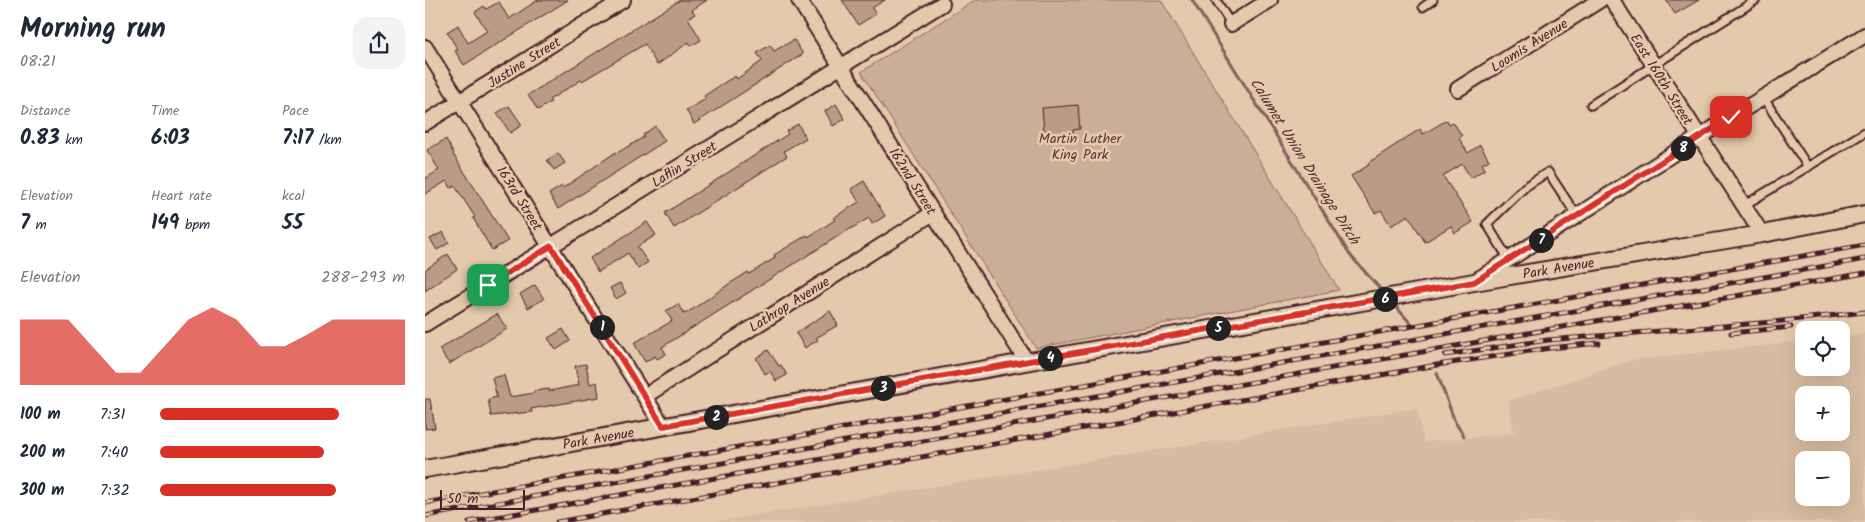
<!DOCTYPE html>
<html lang="en">
<head>
<meta charset="utf-8">
<style>
  body { margin:0; font-family:Kalam,sans-serif; background:#f2f2f3; color:#1f2937; height:100vh; display:flex; flex-direction:column; font-size:19px; white-space:nowrap }
  * { box-sizing:border-box; margin:0 }
  p { font-size:16px; color:#747a83 }
  .icon { flex:none; width:28px; height:28px; fill:none; stroke:currentColor; stroke-width:2; stroke-linecap:round; stroke-linejoin:round }
  .map { position:relative; flex:1; overflow:hidden }
  .side { display:flex; flex-direction:column; background:#fff; width:425px }
  .side>* { flex:none }
  .controls { position:absolute; left:1370px; top:321px; display:grid; gap:10px }
  .controls a { display:grid; place-items:center; width:55px; height:55px; border-radius:10px; background:#fff; box-shadow:0 5px 20px #0002; font-size:25px }
  .scale { position:absolute; left:15px; bottom:12px; width:85px; box-sizing:border-box; padding-left:5px; border:2px solid #4a1f2b; border-top:0; font-size:14px; line-height:18px; white-space:nowrap; color:#4a1f2b; -webkit-text-stroke:4px #e4caac; paint-order:stroke }
  .pin { position:absolute; display:grid; place-items:center; width:42px; height:42px; color:#fff; margin:-21px; border-radius:10px; box-shadow:0 2px 8px #0006 }
  .km { position:absolute; width:25px; height:25px; margin:-12px; border-radius:50%; background:#222; color:#fff; font-size:14px; line-height:25px; text-align:center }
  .round { display:grid; place-items:center; flex:none; width:52px; height:52px; border-radius:15px; background:#f2f2f3 }
  .summary { display:flex; align-items:center; justify-content:space-between; height:85px; padding:0 20px }
  h1 { font-size:28px; font-weight:600; line-height:38px }
  .figures { display:grid; grid-template-columns:repeat(3,1fr); gap:8px; height:85px; padding:5px 20px }
  .figures div { display:grid; align-content:center }
  .figures b { font-size:21px; font-weight:600 }
  .figures small { font-size:14px; font-weight:400 }
  .figures p { font-size:14px }
  .chart { height:140px; padding:10px 20px }
  .chart p { display:flex; justify-content:space-between }
  .chart svg { width:100%; height:90px; margin-top:5px; fill:#d93025; opacity:.7 }
  ul { padding:0 20px; list-style:none; font-size:16px }
  li { display:grid; grid-template-columns:80px 60px 1fr; align-items:center; height:38px }
  li i { height:12px; border-radius:6px; background:#d93025 }
  main { display:flex; flex:1; min-height:0 }
  .map>svg:first-child { display:block }
  .built { fill:#d7bca1; fill-rule:evenodd }
  .green { fill:#cbae97; stroke:#8a6661 }
  .lines { fill:none; stroke-linecap:round; stroke-linejoin:round }
  .stream { stroke:#845f5b; stroke-width:3 }
  .building { fill:#b99b88; stroke:#4a1f2b }
  .service-casing { stroke:#4a1f2b; stroke-width:11 }
  .minor-casing { stroke:#4a1f2b; stroke-width:18 }
  .tertiary-casing { stroke:#4a1f2b; stroke-width:20 }
  .service { stroke:#e4caac; stroke-width:7 }
  .minor { stroke:#e4caac; stroke-width:14 }
  .tertiary { stroke:#e4caac; stroke-width:16 }
  .rail-casing { stroke:#4a1f2b; stroke-width:5 }
  .rail { stroke:#e4caac; stroke-width:3; stroke-dasharray:9; stroke-linecap:butt }
  .route-casing { stroke:#fff; stroke-width:10 }
  .route { stroke:#d93025; stroke-width:6 }
  .labels { text-anchor:middle; stroke-width:5; stroke-linejoin:round; paint-order:stroke }
  .street-label { font-size:14px; fill:#4a1f2b; stroke:#e4caac }
  .park-label { font-size:14px; fill:#5d343b; stroke:#e4caac }
  .water-label { font-size:15px; font-style:italic; fill:#5d343b; stroke:#e4caac }
</style>
</head>
<body>
<main>
<section class="side">
<div class="summary"><div><h1>Morning run</h1><p>08:21</p></div><a class="round"><svg class="icon" aria-label="share" viewBox="0 0 24 24"><path d="M12 15V3M7 8l5-5 5 5M5 13v7h14v-7"/></svg></a></div>
<div class="figures">
<div><p>Distance</p><b>0.83<small> km</small></b></div>
<div><p>Time</p><b>6:03</b></div>
<div><p>Pace</p><b>7:17<small> /km</small></b></div>
</div>
<div class="figures">
<div><p>Elevation</p><b>7<small> m</small></b></div>
<div><p>Heart rate</p><b>149<small> bpm</small></b></div>
<div><p>kcal</p><b>55</b></div>
</div>
<div class="chart"><p><span>Elevation</span>288–293 m</p>
<svg viewBox="0 0 160 44" preserveAspectRatio="none"><path d="M0 44V12L10 12L20 12L30 25L40 38L50 38L60 25L70 12L80 6L90 12L100 25L110 25L120 19L130 12L140 12L150 12L160 12V44z"/></svg>
</div>
<ul>
<li><b>100 m</b>7:31<i style="width:73%"></i></li>
<li><b>200 m</b>7:40<i style="width:67%"></i></li>
<li><b>300 m</b>7:32<i style="width:72%"></i></li>
</ul>
</section>
<div class="map">
<svg width="1440" height="522" viewBox="0 0 1440 522">
  <rect width="100%" height="100%" fill="#e4caac"/>
  <filter id="ink" filterUnits="userSpaceOnUse"><feTurbulence type="fractalNoise" baseFrequency=".02" numOctaves="2"/><feDisplacementMap in="SourceGraphic" scale="10" xChannelSelector="R" yChannelSelector="G"/><feConvolveMatrix kernelMatrix="1 2 1 2 8 2 1 2 1" color-interpolation-filters="sRGB"/></filter>
  <g filter="url(#ink)">
    <!-- built -->
    <path class="built" d="M 1440,333 L 1440,522 L 289,522 L 992,408 L 999,442 L 1089,433 L 1083,401 L 1206,360 L 1379,341 L 1379,368 L 1416,368 L 1416,337 ZM 1379,395 L 1416,395 L 1416,432 L 1379,432 ZM 1379,460 L 1416,460 L 1416,498 L 1379,498 Z"/>
    <!-- green -->
    <path class="green" d="M 550,0 L 736,0 L 914,290 L 611,348 L 436,72 Z"/>
    <g class="lines">
      <!-- stream -->
      <g class="stream">
        <path d="M 767,0 L 925,255 L 958,292"/>
        <path d="M 967,302 L 986,324"/>
        <path d="M 1012,373 L 1030,422 L 1039,436"/>
      </g>
    </g>
    <!-- building -->
    <g class="building">
      <path d="M 113,0 L 143,0 L 39,65 L 30,51 L 33,50 L 22,32 L 33,25 L 43,43 L 62,31 L 50,12 L 59,6 L 61,9 L 74,2 L 84,19 Z"/>
      <path d="M 255,0 L 282,0 L 267,10 L 270,14 L 263,18 L 276,40 L 266,46 L 264,42 L 232,65 L 220,44 L 157,81 L 156,80 L 124,100 L 126,102 L 113,110 L 103,95 Z"/>
      <path d="M 417,0 L 460,0 L 447,8 L 451,14 L 433,25 Z"/>
      <path d="M 1241,0 L 1274,0 L 1250,14 Z"/>
      <path d="M 369,40 L 378,54 L 269,124 L 261,110 L 281,99 L 279,96 L 297,84 L 310,76 L 312,79 L 337,61 L 332,53 L 345,45 L 349,51 Z"/>
      <path d="M 411,104 L 420,119 L 408,126 L 400,111 Z"/>
      <path d="M 653,105 L 655,129 L 648,130 L 648,137 L 626,138 L 625,130 L 619,131 L 617,108 Z"/>
      <path d="M 84,106 L 97,125 L 85,133 L 72,113 Z"/>
      <path d="M 1022,120 L 1024,124 L 1028,122 L 1037,136 L 1034,138 L 1043,153 L 1055,145 L 1064,160 L 1057,164 L 1060,169 L 1046,178 L 1037,164 L 1018,176 L 1048,222 L 1030,233 L 1026,226 L 1000,242 L 983,215 L 966,226 L 956,210 L 950,213 L 926,176 L 944,165 L 943,163 L 995,129 L 998,134 Z"/>
      <path d="M 373,124 L 381,138 L 359,151 L 362,156 L 249,228 L 240,213 L 363,134 L 361,131 Z"/>
      <path d="M 230,126 L 240,141 L 133,209 L 124,194 L 137,186 L 138,188 L 191,152 L 192,153 L 219,137 L 218,135 Z"/>
      <path d="M 21,139 L 29,154 L 28,154 L 83,241 L 67,250 L 48,218 L 50,217 L 30,186 L 26,188 L 22,181 L 0,194 L 0,179 L 14,170 L 2,150 Z"/>
      <path d="M 133,153 L 140,163 L 129,170 L 122,160 Z"/>
      <path d="M 439,181 L 460,216 L 447,224 L 444,218 L 415,235 L 237,347 L 241,354 L 232,359 L 230,356 L 220,362 L 209,343 L 247,321 L 241,311 L 253,304 L 259,314 L 268,309 L 301,286 L 323,272 L 324,274 L 350,258 L 349,255 L 382,235 L 383,237 L 410,220 L 408,218 L 434,202 L 426,189 Z"/>
      <path d="M 222,222 L 231,235 L 212,247 L 223,262 L 213,269 L 203,253 L 173,272 L 165,258 Z"/>
      <path d="M 18,232 L 24,243 L 12,250 L 5,239 Z"/>
      <path d="M 23,254 L 32,269 L 0,291 L 0,270 Z"/>
      <path d="M 195,283 L 201,293 L 191,299 L 185,288 Z"/>
      <path d="M 110,285 L 119,299 L 103,308 L 95,294 Z"/>
      <path d="M 405,311 L 413,325 L 391,338 L 393,340 L 380,348 L 371,333 Z"/>
      <path d="M 72,314 L 82,329 L 24,364 L 14,349 Z"/>
      <path d="M 138,329 L 145,341 L 131,350 L 123,338 Z"/>
      <path d="M 343,350 L 354,366 L 356,365 L 362,375 L 351,381 L 345,371 L 340,374 L 331,358 Z"/>
      <path d="M 161,364 L 165,384 L 172,382 L 174,397 L 106,409 L 107,412 L 66,416 L 63,399 L 72,397 L 67,378 L 79,375 L 85,397 L 109,393 L 109,391 L 124,389 L 124,391 L 154,385 L 150,366 Z"/>
      <path d="M 0,399 L 5,399 L 10,428 L 0,429 Z"/>
    </g>
    <g class="lines">
      <defs>
        <g id="service">
          <path d="M 791,0 L 806,24"/>
          <path d="M 998,7 L 1008,0"/>
          <path d="M 1338,97 L 1383,167"/>
          <path d="M 1166,105 L 1331,0"/>
          <path d="M 1318,206 L 1440,132"/>
          <path d="M 1084,260 L 1062,224 L 1100,187 L 1123,172 L 1152,216"/>
        </g>
        <g id="minor">
          <path d="M 374,0 L 602,362"/>
          <path d="M 1187,0 L 1337,234"/>
          <path d="M 806,24 L 845,0"/>
          <path d="M 0,47 L 238,426"/>
          <path d="M 1033,89 L 1175,0"/>
          <path d="M 0,123 L 198,0"/>
          <path d="M 1052,280 L 1274,137 L 1440,35"/>
          <path d="M 0,324 L 517,4"/>
          <path d="M 220,396 L 508,213"/>
        </g>
        <g id="tertiary">
          <path id="s1" d="M 0,469 L 1049,282 L 1337,234 L 1440,214"/>
        </g>
      </defs>
      <!-- service casing -->
      <use href="#service" class="service-casing"/>
      <!-- minor casing -->
      <use href="#minor" class="minor-casing"/>
      <!-- tertiary casing -->
      <use href="#tertiary" class="tertiary-casing"/>
      <!-- service -->
      <use href="#service" class="service"/>
      <!-- minor -->
      <use href="#minor" class="minor"/>
      <!-- tertiary -->
      <use href="#tertiary" class="tertiary"/>
      <defs>
        <g id="rail">
          <path d="M 1306,333 L 1366,327"/>
          <path d="M 1020,355 L 1123,340 L 1348,322 L 1440,312"/>
          <path d="M 0,503 L 1440,245"/>
          <path d="M 0,516 L 1440,259"/>
          <path d="M 44,522 L 1440,273"/>
          <path d="M 132,522 L 1012,365 L 1125,348 L 1174,343"/>
        </g>
      </defs>
      <!-- rail casing -->
      <use href="#rail" class="rail-casing"/>
      <!-- rail -->
      <use href="#rail" class="rail"/>
    </g>
  </g>
  <g class="lines" filter="url(#ink)">
    <defs>
      <path id="route" d="M 63,285 L 126,246 L 238,426 L 1049,282 L 1306,117"/>
    </defs>
    <!-- route casing -->
    <use href="#route" class="route-casing"/>
    <!-- route -->
    <use href="#route" class="route"/>
  </g>
  <g class="labels">
    <!-- street labels -->
    <g class="street-label">
      <text transform="translate(1104 45) rotate(-32)" y="5">Loomis Avenue</text>
      <text transform="translate(99 62) rotate(-32)" y="5">Justine Street</text>
      <text transform="translate(1237 79) rotate(58)" y="5">East 160th Street</text>
      <text transform="translate(259 164) rotate(-32)" y="5">Laflin Street</text>
      <text transform="translate(488 181) rotate(58)" y="5">162nd Street</text>
      <text transform="translate(95 198) rotate(58)" y="5">163rd Street</text>
      <text dy="5" stroke="none"><textPath href="#s1" startOffset="1151">Park Avenue</textPath></text>
      <text transform="translate(364 304) rotate(-32)" y="5">Lathrop Avenue</text>
      <text dy="5" stroke="none"><textPath href="#s1" startOffset="176">Park Avenue</textPath></text>
    </g>
    <!-- park labels -->
    <g class="park-label">
      <text x="655" y="143">Martin Luther<tspan x="655" dy="16">King Park</tspan></text>
    </g>
    <!-- water labels -->
    <g class="water-label">
      <text transform="translate(880 161) rotate(58)" y="5">Calumet Union Drainage Ditch</text>
    </g>
  </g>
</svg>
<div class="controls">
<a><svg class="icon" aria-label="locate" viewBox="0 0 24 24"><circle cx="12" cy="12" r="6"/><path d="M12 2v4M12 18v4M2 12h4M18 12h4"/></svg></a>
<a>+</a>
<a>−</a>
</div>
<div class="scale">50 m</div>
<div class="pin" style="left:63px;top:285px;background:#1e9e55"><svg class="icon" aria-label="arrive" viewBox="0 0 24 24"><path d="M6 21V4h12l-3 4 3 4H6"/></svg></div>
<div class="pin" style="left:1306px;top:117px;background:#d93025"><svg class="icon" aria-label="check" viewBox="0 0 24 24"><path d="M5 12l5 5 9-10"/></svg></div>
<b class="km" style="left:177px;top:327px">1</b>
<b class="km" style="left:291px;top:417px">2</b>
<b class="km" style="left:458px;top:388px">3</b>
<b class="km" style="left:625px;top:358px">4</b>
<b class="km" style="left:793px;top:328px">5</b>
<b class="km" style="left:960px;top:299px">6</b>
<b class="km" style="left:1116px;top:240px">7</b>
<b class="km" style="left:1258px;top:148px">8</b>
</div>
</main>
</body>
</html>
